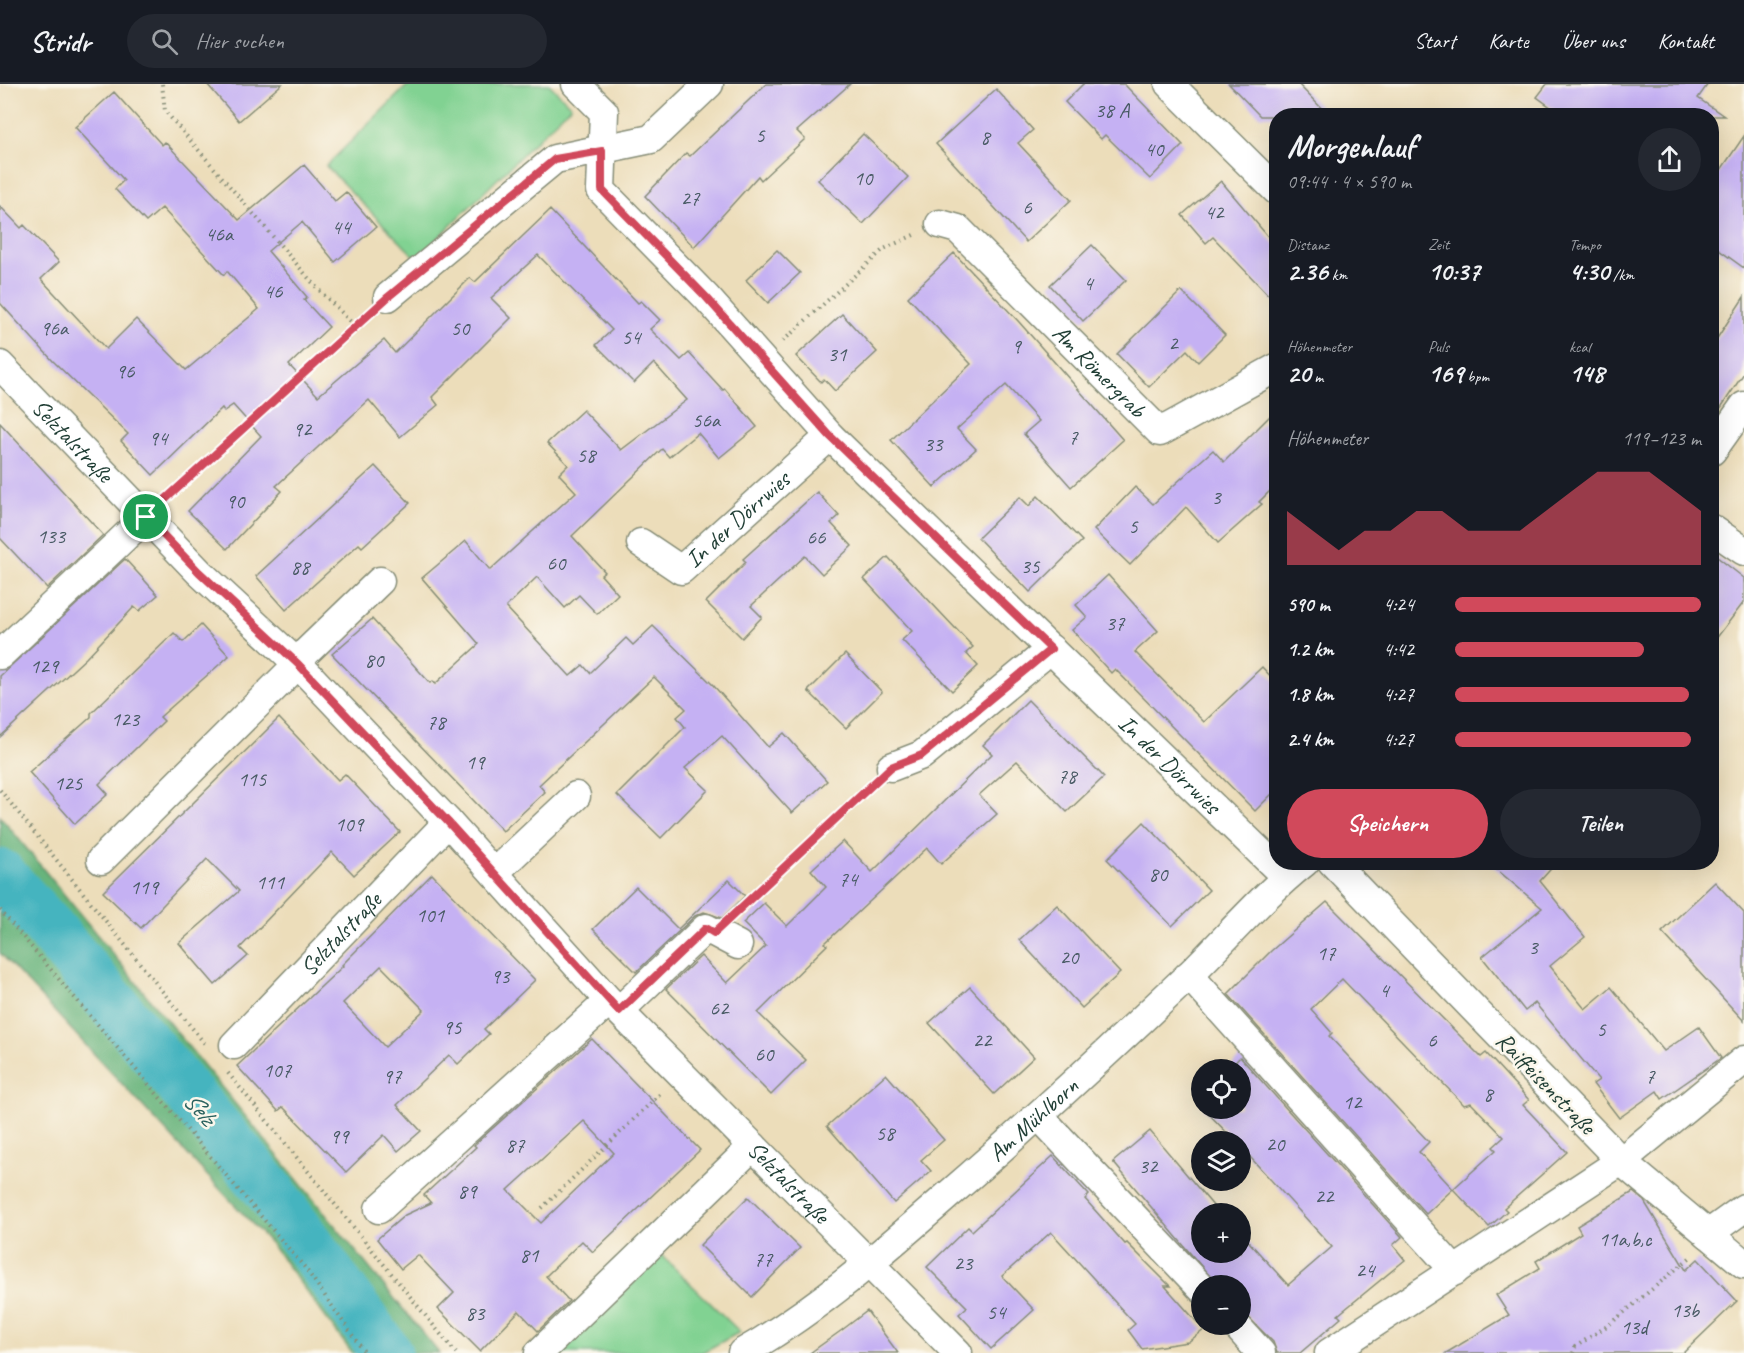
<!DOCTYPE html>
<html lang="de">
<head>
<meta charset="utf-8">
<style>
  body { margin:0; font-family:Caveat,sans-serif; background:#242831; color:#f1f3f6; height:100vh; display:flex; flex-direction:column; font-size:22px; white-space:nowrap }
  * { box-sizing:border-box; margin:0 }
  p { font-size:20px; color:#9ea1a6 }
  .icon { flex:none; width:33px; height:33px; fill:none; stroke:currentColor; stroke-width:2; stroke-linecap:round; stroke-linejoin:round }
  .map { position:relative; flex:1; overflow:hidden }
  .sheet { position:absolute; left:1269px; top:24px; width:450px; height:762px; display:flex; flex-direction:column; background:#171b24; border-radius:24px; box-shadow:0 6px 24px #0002 }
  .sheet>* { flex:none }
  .buttons { position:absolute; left:1191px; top:975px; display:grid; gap:12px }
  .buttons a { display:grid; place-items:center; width:60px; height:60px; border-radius:50%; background:#171b24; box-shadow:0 6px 24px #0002; font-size:30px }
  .pin { position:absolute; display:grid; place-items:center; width:51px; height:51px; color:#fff; margin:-26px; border:3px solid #fff; border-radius:50%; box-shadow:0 2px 6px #0007 }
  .round { display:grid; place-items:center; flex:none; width:63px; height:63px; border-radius:32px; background:#242831 }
  .overview { display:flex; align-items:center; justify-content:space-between; height:102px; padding:0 18px }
  h1 { font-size:33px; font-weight:600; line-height:45px }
  .figures { display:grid; grid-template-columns:repeat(3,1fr); gap:9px; height:102px; padding:6px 18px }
  .figures div { display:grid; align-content:center }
  .figures b { font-size:26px; font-weight:600 }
  .figures small { font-size:16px; font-weight:400 }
  .figures p { font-size:16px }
  .chart { height:168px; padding:12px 18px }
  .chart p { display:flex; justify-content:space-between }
  .chart svg { width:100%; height:108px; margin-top:6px; fill:#d1495b; opacity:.7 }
  .cta { display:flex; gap:12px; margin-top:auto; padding:12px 18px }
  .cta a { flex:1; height:69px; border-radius:36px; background:#d1495b; color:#fff; font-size:24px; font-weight:600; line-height:69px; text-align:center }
  .cta a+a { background:#242831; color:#f1f3f6 }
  ul { padding:0 18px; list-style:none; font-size:20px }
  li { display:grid; grid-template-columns:96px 72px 1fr; align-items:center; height:45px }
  li i { height:15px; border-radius:8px; background:#d1495b }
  header { display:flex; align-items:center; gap:36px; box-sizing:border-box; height:84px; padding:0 30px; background:#171b24; border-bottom:2px solid #363941 }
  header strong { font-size:28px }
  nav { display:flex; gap:33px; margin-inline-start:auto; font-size:21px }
  .search { width:420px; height:54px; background:#242831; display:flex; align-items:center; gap:15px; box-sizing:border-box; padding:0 21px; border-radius:33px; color:#9ea1a6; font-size:22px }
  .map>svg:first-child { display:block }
  .green { fill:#81d292; stroke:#508863; stroke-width:1.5 }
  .forest { fill:#68b47c; stroke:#447858; stroke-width:1.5 }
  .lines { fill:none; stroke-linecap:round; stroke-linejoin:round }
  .river { stroke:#45b4bf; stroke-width:51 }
  .building { fill:#c5b1f3; fill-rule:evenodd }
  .minor-casing { stroke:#868d77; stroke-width:31 }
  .path { stroke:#868d77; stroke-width:4; stroke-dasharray:1.5 4.5; stroke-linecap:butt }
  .minor { stroke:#fff; stroke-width:28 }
  .route-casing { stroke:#fff; stroke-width:12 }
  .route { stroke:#d1495b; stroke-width:8 }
  .labels { text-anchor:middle; stroke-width:5; stroke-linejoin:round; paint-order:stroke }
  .number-label { font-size:21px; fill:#485a64 }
  .street-label { font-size:24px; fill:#1f3d34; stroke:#fbf7ec }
  .water-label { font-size:26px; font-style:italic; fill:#2a615e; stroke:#fbf7ec }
</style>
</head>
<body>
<header>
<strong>Stridr</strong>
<div class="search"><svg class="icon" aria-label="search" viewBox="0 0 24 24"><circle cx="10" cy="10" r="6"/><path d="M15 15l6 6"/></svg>Hier suchen</div>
<nav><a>Start</a><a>Karte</a><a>Über uns</a><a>Kontakt</a></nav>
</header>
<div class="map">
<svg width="1744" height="1269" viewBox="0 0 1744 1269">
  <rect width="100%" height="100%" fill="#fbf7ec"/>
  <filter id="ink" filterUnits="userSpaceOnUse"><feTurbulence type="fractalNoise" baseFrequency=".0167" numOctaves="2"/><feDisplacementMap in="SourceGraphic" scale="12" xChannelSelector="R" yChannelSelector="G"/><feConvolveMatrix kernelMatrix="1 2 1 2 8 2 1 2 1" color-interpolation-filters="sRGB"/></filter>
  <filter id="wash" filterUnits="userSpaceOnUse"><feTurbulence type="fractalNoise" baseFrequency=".008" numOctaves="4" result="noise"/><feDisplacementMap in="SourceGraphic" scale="24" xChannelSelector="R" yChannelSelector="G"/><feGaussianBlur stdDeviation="1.35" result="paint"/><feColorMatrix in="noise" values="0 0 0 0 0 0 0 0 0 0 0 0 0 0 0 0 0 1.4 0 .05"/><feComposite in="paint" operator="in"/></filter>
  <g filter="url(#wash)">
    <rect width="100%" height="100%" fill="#ecddba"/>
    <!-- green -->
    <g class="green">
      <path d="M 409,0 L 549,0 L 571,22 L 417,175 L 326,82 Z"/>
      <path d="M 661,1171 L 740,1248 L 701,1269 L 558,1269 Z"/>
    </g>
    <!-- forest -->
    <path class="forest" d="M 0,732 L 439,1269 L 352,1269 L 271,1160 L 0,869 Z"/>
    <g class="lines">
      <!-- river -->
      <path class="river" d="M 0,790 L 51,846 L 268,1105 L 387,1269"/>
    </g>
    <g id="blocks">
      <!-- building -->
      <g class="building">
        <path d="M 207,0 L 282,0 L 239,37 Z"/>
        <path d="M 766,0 L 850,0 L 797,47 L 805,55 L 761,96 L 758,92 L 694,163 L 645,112 L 686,69 L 690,72 Z"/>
        <path d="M 1083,0 L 1124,0 L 1183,61 L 1150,95 L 1105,51 L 1101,55 L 1065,18 Z"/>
        <path d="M 1229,0 L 1298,0 L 1329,32 L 1260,32 Z"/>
        <path d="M 1547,0 L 1708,0 L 1698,14 L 1724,32 L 1563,32 L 1537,13 Z"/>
        <path d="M 996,5 L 1033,46 L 1018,59 L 1071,116 L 1026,158 L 936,60 Z"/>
        <path d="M 114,8 L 162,61 L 165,58 L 239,136 L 304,81 L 335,117 L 346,108 L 376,143 L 335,178 L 302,138 L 268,167 L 307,213 L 304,216 L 329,243 L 289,281 L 318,312 L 384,256 L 395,269 L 470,194 L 475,198 L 550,126 L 638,219 L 641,217 L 660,236 L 650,245 L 681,276 L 689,269 L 723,306 L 725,305 L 757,343 L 719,374 L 698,349 L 669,373 L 662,365 L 572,452 L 605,488 L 601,491 L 618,510 L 597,530 L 579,511 L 565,524 L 537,493 L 506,523 L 570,592 L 583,581 L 590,589 L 626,554 L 633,561 L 653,542 L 713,601 L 768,663 L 784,649 L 827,697 L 792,729 L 722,652 L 685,684 L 708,706 L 661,754 L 617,711 L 685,643 L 677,633 L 686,625 L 654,593 L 539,701 L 545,708 L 503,747 L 332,570 L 372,535 L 430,599 L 433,597 L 435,600 L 479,560 L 422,494 L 466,457 L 490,486 L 576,408 L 559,390 L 568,381 L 547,359 L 583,326 L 621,366 L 687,316 L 654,279 L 634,299 L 596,261 L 612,246 L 538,171 L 491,214 L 511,234 L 432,313 L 438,321 L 400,353 L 369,316 L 276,402 L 282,407 L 227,465 L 188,427 L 261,352 L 233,321 L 224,327 L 222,324 L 153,391 L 121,357 L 128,350 L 53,277 L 0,219 L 0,122 L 21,144 L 24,141 L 59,178 L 41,195 L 106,265 L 136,235 L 186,286 L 259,225 L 227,187 L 224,191 L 162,124 L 146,138 L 115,105 L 124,96 L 75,43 Z"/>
        <path d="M 863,50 L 908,93 L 863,140 L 818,96 Z"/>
        <path d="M 1744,52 L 1744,184 L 1712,161 L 1712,99 Z"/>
        <path d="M 1221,97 L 1276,162 L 1276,219 L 1213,153 L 1206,159 L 1182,131 Z"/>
        <path d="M 1092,161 L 1126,196 L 1083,237 L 1050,201 Z"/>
        <path d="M 777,166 L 800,189 L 768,219 L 746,196 Z"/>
        <path d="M 954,169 L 1019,238 L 1123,356 L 1071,403 L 1024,350 L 1039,337 L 1006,301 L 957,345 L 976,365 L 934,403 L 891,356 L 971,280 L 908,213 Z"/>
        <path d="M 1181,207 L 1225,251 L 1198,278 L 1187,266 L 1149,303 L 1117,270 Z"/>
        <path d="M 1744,213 L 1744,289 L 1712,337 L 1712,262 Z"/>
        <path d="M 842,230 L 877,268 L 835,307 L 824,295 L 821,298 L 796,272 Z"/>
        <path d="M 1276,326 L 1276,401 L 1259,418 L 1262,420 L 1218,459 L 1186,423 L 1130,481 L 1094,446 L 1135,403 L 1153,420 L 1213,366 L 1224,378 Z"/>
        <path d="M 0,339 L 103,451 L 47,504 L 0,454 Z"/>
        <path d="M 375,382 L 410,419 L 362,463 L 359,460 L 286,526 L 256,492 Z"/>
        <path d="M 817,408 L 839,432 L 831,439 L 852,462 L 822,490 L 805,472 L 751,522 L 762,533 L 742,554 L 706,518 L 746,478 L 743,475 Z"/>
        <path d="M 1038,412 L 1082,457 L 1030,508 L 978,454 L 1020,413 L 1029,422 Z"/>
        <path d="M 1712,469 L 1744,494 L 1744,518 L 1712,560 Z"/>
        <path d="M 888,473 L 973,563 L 966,569 L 978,582 L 952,607 L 902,556 L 912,547 L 864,495 Z"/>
        <path d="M 125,475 L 158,511 L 139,527 L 134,523 L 86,574 L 0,653 L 0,592 Z"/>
        <path d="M 1108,491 L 1158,547 L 1135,568 L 1204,638 L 1262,583 L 1276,598 L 1276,706 L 1255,727 L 1115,585 L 1111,589 L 1072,546 L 1087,533 L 1076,521 Z"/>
        <path d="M 201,541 L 229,572 L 160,633 L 164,637 L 99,700 L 108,710 L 75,740 L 29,688 L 91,633 L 91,629 L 174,549 L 183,558 Z"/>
        <path d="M 845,570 L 882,608 L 846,644 L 808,607 Z"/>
        <path d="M 1028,616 L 1104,693 L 1067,728 L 1017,677 L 979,711 L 997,730 L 941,780 L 927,764 L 825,859 L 827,861 L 758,929 L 806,976 L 771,1011 L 666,905 L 701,872 L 727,899 L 766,862 L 743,839 L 764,819 L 787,842 L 826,803 L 811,786 L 843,757 L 872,788 L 992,670 L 983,661 Z"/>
        <path d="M 279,634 L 338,696 L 345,690 L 400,748 L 354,791 L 332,768 L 240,864 L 248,872 L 215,901 L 179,859 L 239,807 L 207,775 L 141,844 L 103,808 Z"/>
        <path d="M 1144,738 L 1209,806 L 1172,842 L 1107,775 Z"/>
        <path d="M 1488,778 L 1557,778 L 1540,797 L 1585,853 L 1550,882 L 1585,925 L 1611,903 L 1664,967 L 1699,943 L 1721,974 L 1662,1015 L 1657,1007 L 1619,1034 L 1593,1000 L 1599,996 L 1535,919 L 1525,927 L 1482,873 L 1542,824 Z"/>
        <path d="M 432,790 L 535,896 L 484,945 L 489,950 L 458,980 L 449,971 L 397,1021 L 421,1047 L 398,1067 L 384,1051 L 346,1088 L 283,1023 L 278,1027 L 237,982 L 343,882 L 342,881 ZM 381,882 L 424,926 L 385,963 L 343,919 Z"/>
        <path d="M 729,796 L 745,812 L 722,834 L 704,828 L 695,832 L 636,888 L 593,845 L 636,803 L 678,845 Z"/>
        <path d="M 1715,798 L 1744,829 L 1744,937 L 1662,848 Z"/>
        <path d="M 1327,818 L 1481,973 L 1486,969 L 1529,1016 L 1523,1021 L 1567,1068 L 1504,1124 L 1507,1127 L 1489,1143 L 1453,1105 L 1426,1130 L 1228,910 L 1271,867 ZM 1342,895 L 1464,1021 L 1471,1019 L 1504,1053 L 1493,1063 L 1496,1066 L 1453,1105 L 1419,1068 L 1429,1058 L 1329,952 L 1332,949 L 1311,925 Z"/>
        <path d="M 1057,821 L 1120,889 L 1082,924 L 1019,856 Z"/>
        <path d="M 970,903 L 1034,973 L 994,1010 L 929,939 Z"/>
        <path d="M 592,955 L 700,1066 L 593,1168 L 582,1157 L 546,1192 L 569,1217 L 538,1247 L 519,1227 L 480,1267 L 438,1225 L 454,1209 L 418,1171 L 401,1185 L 377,1155 L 405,1131 L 431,1119 L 424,1111 L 476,1063 L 474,1061 ZM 584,1037 L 614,1069 L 541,1139 L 508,1106 Z"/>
        <path d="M 1240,973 L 1402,1153 L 1393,1161 L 1405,1176 L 1338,1231 L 1341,1234 L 1300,1269 L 1277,1269 L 1273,1258 L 1240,1225 L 1240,1202 L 1218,1202 L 1113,1078 L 1150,1047 L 1220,1130 L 1202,1130 L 1202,1168 L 1240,1168 L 1240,1148 L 1288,1201 L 1332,1163 L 1240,1062 L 1240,1058 L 1236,1058 L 1203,1024 L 1240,1024 L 1240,986 L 1228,986 Z"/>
        <path d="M 886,990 L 944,1056 L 921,1076 L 931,1087 L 894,1119 L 827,1042 Z"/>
        <path d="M 1053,1072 L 1089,1111 L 1085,1115 L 1125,1160 L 1127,1159 L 1170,1202 L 1165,1202 L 1204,1246 L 1188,1258 L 1142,1265 L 1128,1246 L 1135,1240 L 1051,1148 L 1002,1192 L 1034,1226 L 991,1265 L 959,1230 L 967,1223 L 927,1183 L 968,1143 L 972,1147 Z"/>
        <path d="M 1633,1108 L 1644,1117 L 1686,1186 L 1698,1175 L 1737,1217 L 1683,1269 L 1446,1269 L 1509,1231 L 1496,1211 L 1540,1184 L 1536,1177 L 1581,1149 L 1577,1142 Z"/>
        <path d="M 748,1113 L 800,1164 L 752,1213 L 700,1161 Z"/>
        <path d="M 867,1227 L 898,1269 L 810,1269 L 842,1246 Z"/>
      </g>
    </g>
  </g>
  <g filter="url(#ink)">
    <use href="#blocks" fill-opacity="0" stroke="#868d77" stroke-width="1.5"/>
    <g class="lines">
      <defs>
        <g id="minor">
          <path id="s1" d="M 576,0 L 604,28 L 601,106 L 706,213 L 830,352 L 1286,793"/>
          <path d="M 1169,0 L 1276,106"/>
          <path id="s2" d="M 940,140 L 958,145 L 1160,348 L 1276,284"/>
          <path d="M 388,213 L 555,75 L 651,55 L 709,0"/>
          <path id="s3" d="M 0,281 L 199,488 L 298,580 L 448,738 L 609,917 L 958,1269"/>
          <path d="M 1712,367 L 1744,322"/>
          <path d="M 1712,445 L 1744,467"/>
          <path id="s4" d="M 641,459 L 681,486 L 830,352"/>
          <path d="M 0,571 L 146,433"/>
          <path d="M 296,578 L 380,497"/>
          <path d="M 891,683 L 922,671 L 1051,565"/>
          <path d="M 101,776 L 298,580"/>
          <path d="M 494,789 L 576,712"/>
          <path d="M 1189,891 L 1455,1187"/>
          <path d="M 619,927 L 706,844 L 738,861"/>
          <path id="s5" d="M 234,961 L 448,738"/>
          <path d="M 1744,976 L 1621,1077 L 1744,1180"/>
          <path d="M 1039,1032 L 1202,1205"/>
          <path d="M 379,1125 L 609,917"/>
          <path d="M 1708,1150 L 1744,1124"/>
          <path d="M 1235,1240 L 1261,1269"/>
          <path d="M 539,1269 L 753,1062"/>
          <path id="s6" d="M 742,1269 C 817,1226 882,1169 947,1112 C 1029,1041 1109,967 1188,892 C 1227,854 1262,812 1305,778"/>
          <path d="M 1329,1269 L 1621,1077 L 1332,778"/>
        </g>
      </defs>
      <!-- minor casing -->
      <use href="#minor" class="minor-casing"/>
      <!-- path -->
      <g class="path">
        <path d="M 162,0 L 165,27 L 318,205 L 357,244"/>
        <path d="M 783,257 L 884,165 L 916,150"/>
        <path d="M 167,415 L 368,232"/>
        <path d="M 0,706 L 205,960"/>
        <path d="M 0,826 L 306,1185 L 365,1269"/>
        <path d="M 736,828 L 871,702"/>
        <path d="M 228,989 L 456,1269"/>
        <path d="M 542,1124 L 661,1009"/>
        <path d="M 1573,1269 L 1575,1263 L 1610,1240 L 1692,1172"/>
      </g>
      <!-- minor -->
      <use href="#minor" class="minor"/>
    </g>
  </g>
  <g class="lines" filter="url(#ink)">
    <defs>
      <path id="route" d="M 602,67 L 602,106 L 706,213 L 830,352 L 1051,565 L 922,671 L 891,683 L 714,849 L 706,844 L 619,927 L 448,738 L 298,580 L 199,488 L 146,433 L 388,213 L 555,75 Z"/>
    </defs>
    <!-- route casing -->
    <use href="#route" class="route-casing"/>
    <!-- route -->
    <use href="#route" class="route"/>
  </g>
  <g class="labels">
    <!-- number labels -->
    <g class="number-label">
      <text x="1112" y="33">38 A</text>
      <text x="760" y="58">5</text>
      <text x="985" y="60">8</text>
      <text x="1154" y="72">40</text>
      <text x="863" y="101">10</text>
      <text x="690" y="121">27</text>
      <text x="1027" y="130">6</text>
      <text x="1214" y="135">42</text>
      <text x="341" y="150">44</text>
      <text x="219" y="157">46a</text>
      <text x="1088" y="206">4</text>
      <text x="273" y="214">46</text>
      <text x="54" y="251">96a</text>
      <text x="460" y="251">50</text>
      <text x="631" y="260">54</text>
      <text x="1173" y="266">2</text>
      <text x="1016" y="269">9</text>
      <text x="837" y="277">31</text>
      <text x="125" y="294">96</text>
      <text x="706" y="343">56a</text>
      <text x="302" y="352">92</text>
      <text x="1073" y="360">7</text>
      <text x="158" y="361">94</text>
      <text x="933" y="367">33</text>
      <text x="586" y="378">58</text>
      <text x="1216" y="420">3</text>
      <text x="235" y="424">90</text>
      <text x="1133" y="449">5</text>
      <text x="51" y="459">133</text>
      <text x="816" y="460">66</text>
      <text x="556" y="486">60</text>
      <text x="1030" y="489">35</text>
      <text x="300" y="490">88</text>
      <text x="1115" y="546">37</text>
      <text x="374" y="583">80</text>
      <text x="44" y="589">129</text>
      <text x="125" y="642">123</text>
      <text x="436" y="645">78</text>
      <text x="475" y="685">19</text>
      <text x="1067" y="699">78</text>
      <text x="252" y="702">115</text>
      <text x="68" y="706">125</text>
      <text x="349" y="747">109</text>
      <text x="1158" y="797">80</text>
      <text x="848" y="802">74</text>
      <text x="270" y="805">111</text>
      <text x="144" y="810">119</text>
      <text x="430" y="838">101</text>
      <text x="1533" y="870">3</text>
      <text x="1326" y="876">17</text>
      <text x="1069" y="880">20</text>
      <text x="500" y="899">93</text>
      <text x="1384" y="913">4</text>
      <text x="719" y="931">62</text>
      <text x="452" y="950">95</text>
      <text x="1601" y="952">5</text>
      <text x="982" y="963">22</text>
      <text x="1432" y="963">6</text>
      <text x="764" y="977">60</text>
      <text x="277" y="993">107</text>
      <text x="392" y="999">97</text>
      <text x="1650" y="999">7</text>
      <text x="1488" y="1017">8</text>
      <text x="1352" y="1025">12</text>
      <text x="885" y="1056">58</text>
      <text x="339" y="1059">99</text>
      <text x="1275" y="1067">20</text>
      <text x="515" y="1068">87</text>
      <text x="1148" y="1089">32</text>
      <text x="467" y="1114">89</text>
      <text x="1324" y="1119">22</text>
      <text x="1625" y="1162">11a,b,c</text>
      <text x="529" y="1178">81</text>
      <text x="763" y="1182">77</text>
      <text x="963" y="1186">23</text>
      <text x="1365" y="1193">24</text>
      <text x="1685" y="1233">13b</text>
      <text x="996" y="1235">54</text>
      <text x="475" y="1236">83</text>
      <text x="1634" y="1250">13d</text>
    </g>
    <!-- street labels -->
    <g class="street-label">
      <text dy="8" stroke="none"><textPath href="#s2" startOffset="219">Am Römergrab</textPath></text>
      <text dy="8" stroke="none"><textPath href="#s3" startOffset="105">Selztalstraße</textPath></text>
      <text dy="8" stroke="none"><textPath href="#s4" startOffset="124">In der Dörrwies</textPath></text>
      <text dy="8" stroke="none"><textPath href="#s1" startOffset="926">In der Dörrwies</textPath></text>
      <text dy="8" stroke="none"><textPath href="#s5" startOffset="154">Selztalstraße</textPath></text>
      <text transform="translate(1546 999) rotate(46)" y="8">Raiffeisenstraße</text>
      <text dy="8" stroke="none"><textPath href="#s6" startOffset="374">Am Mühlborn</textPath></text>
      <text dy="8" stroke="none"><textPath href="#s3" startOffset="1136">Selztalstraße</textPath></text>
    </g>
    <!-- water labels -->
    <g class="water-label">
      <text transform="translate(200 1024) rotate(50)" y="9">Selz</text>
    </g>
  </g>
</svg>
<div class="buttons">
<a><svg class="icon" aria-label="locate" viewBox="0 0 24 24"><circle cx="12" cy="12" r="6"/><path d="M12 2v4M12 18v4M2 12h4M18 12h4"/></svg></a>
<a><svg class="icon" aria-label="layers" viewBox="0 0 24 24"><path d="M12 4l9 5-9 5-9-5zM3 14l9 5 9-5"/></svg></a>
<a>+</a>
<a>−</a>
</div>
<div class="pin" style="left:146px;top:433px;background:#1e9e55"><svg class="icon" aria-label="arrive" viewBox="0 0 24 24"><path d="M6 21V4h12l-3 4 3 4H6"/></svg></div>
<section class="sheet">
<div class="overview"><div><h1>Morgenlauf</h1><p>09:44 · 4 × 590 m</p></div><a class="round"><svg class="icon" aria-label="share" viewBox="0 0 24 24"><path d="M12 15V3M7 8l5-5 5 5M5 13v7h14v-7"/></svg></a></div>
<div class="figures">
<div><p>Distanz</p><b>2.36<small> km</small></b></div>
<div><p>Zeit</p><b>10:37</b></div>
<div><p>Tempo</p><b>4:30<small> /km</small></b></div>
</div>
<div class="figures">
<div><p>Höhenmeter</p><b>20<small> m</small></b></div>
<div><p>Puls</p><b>169<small> bpm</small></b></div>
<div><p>kcal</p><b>148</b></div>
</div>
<div class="chart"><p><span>Höhenmeter</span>119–123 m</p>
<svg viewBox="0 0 160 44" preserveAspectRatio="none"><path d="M0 44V22L10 30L20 38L30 30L40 30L50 22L60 22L70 30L80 30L90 30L100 22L110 14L120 6L130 6L140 6L150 14L160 22V44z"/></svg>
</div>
<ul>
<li><b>590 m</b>4:24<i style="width:100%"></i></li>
<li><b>1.2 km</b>4:42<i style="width:77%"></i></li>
<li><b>1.8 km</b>4:27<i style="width:95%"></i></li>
<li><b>2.4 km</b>4:27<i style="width:96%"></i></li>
</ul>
<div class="cta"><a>Speichern</a><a>Teilen</a></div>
</section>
</div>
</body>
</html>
